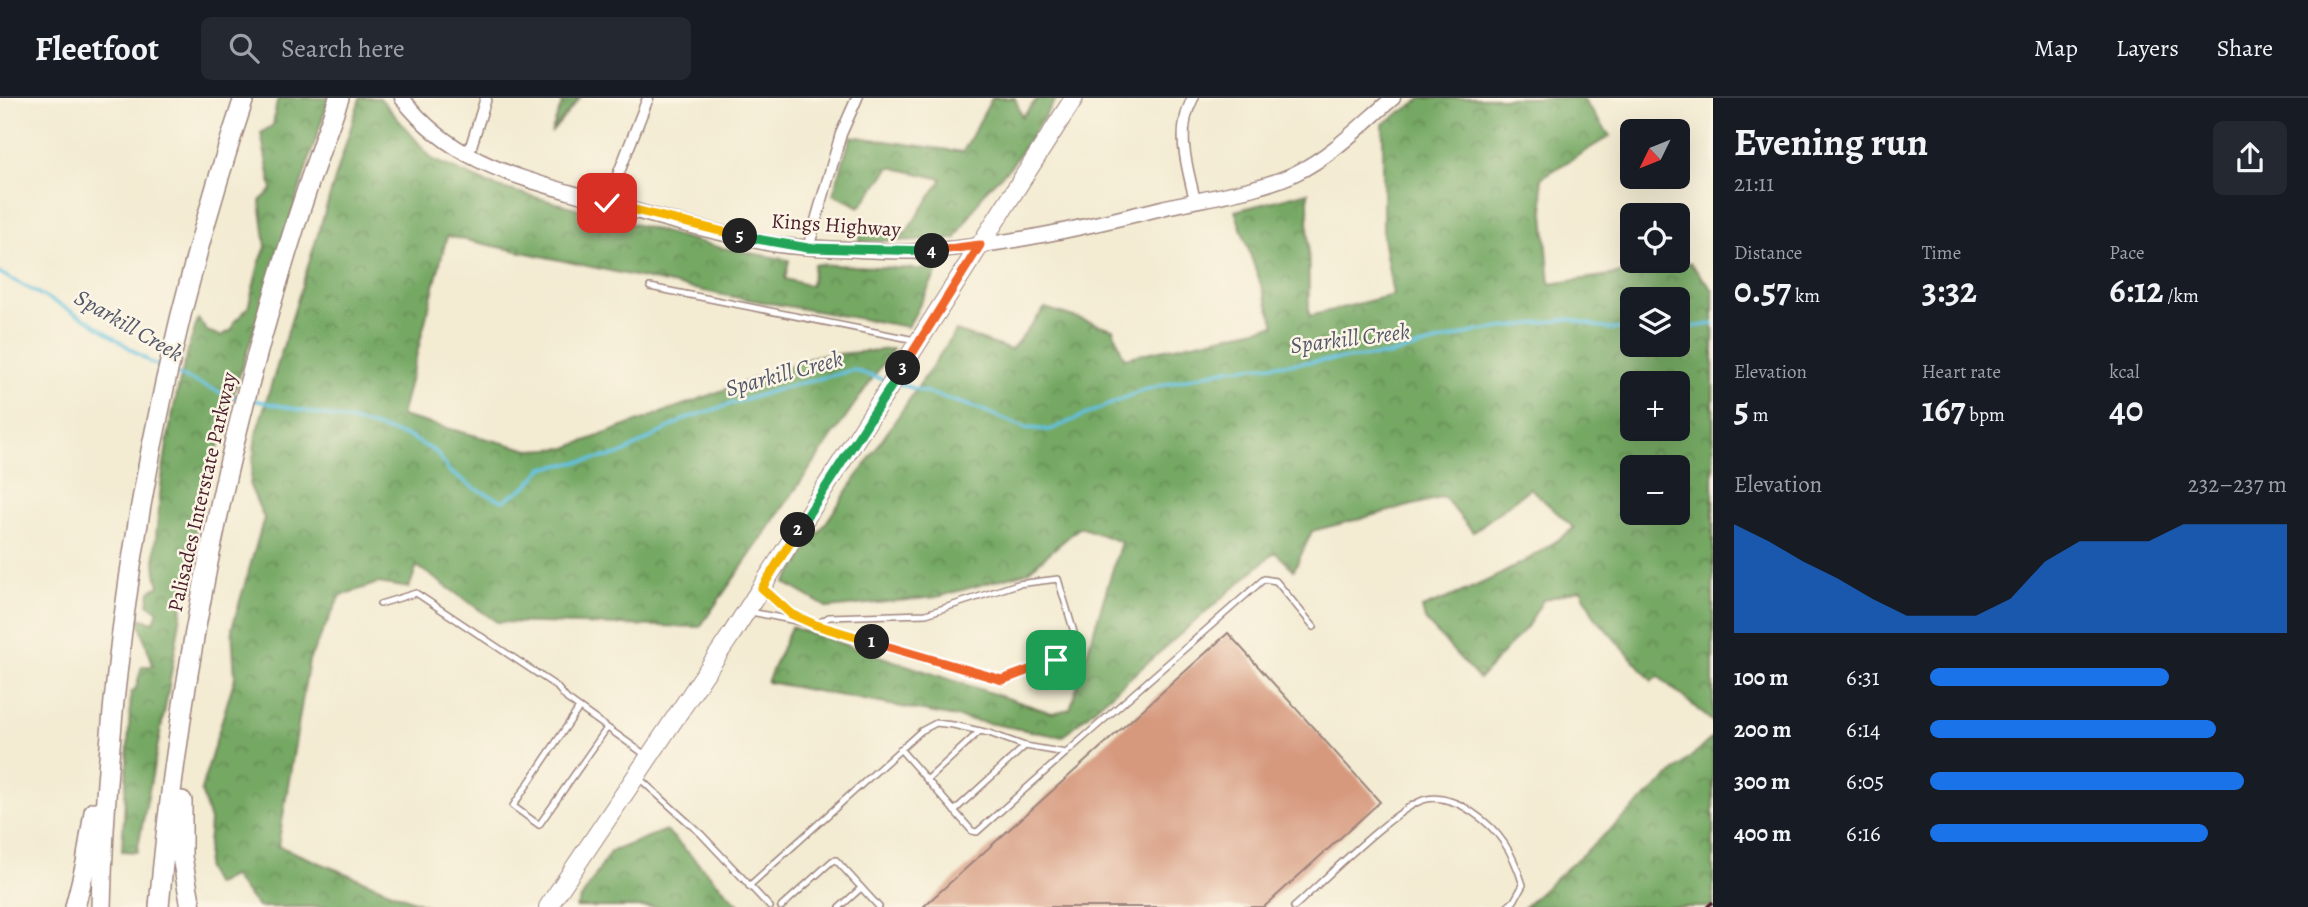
<!DOCTYPE html>
<html lang="en">
<head>
<meta charset="utf-8">
<style>
  body { margin:0; font-family:Alegreya,serif; background:#242831; color:#f1f3f6; height:100vh; display:flex; flex-direction:column; font-size:26px; white-space:nowrap }
  * { box-sizing:border-box; margin:0 }
  p { font-size:23px; color:#9ea1a6 }
  .icon { flex:none; width:38px; height:38px; fill:none; stroke:currentColor; stroke-width:2; stroke-linecap:round; stroke-linejoin:round }
  .map { position:relative; flex:1; overflow:hidden }
  .side { display:flex; flex-direction:column; background:#171b24; width:595px }
  .side>* { flex:none }
  .needle { width:46px; rotate:227deg }
  .controls { position:absolute; left:1620px; top:21px; display:grid; gap:14px }
  .controls a { display:grid; place-items:center; width:70px; height:70px; border-radius:10px; background:#171b24; box-shadow:0 7px 28px #0002; font-size:35px }
  .pin { position:absolute; display:grid; place-items:center; width:60px; height:60px; color:#fff; margin:-30px; border-radius:14px; box-shadow:0 4px 10px #0006 }
  .km { position:absolute; width:35px; height:35px; margin:-18px; border-radius:50%; background:#222; color:#fff; font-size:19px; line-height:35px; text-align:center }
  .round { display:grid; place-items:center; flex:none; width:74px; height:74px; border-radius:10px; background:#242831 }
  .head { display:flex; align-items:center; justify-content:space-between; height:119px; padding:0 21px }
  h1 { font-size:38px; font-weight:700; line-height:52px }
  .metrics { display:grid; grid-template-columns:repeat(3,1fr); gap:10px; height:119px; padding:7px 21px }
  .metrics div { display:grid; align-content:center }
  .metrics b { font-size:35px; font-weight:700 }
  .metrics small { font-size:19px; font-weight:400 }
  .metrics p { font-size:19px }
  .chart { height:196px; padding:14px 21px }
  .chart p { display:flex; justify-content:space-between }
  .chart svg { width:100%; height:126px; margin-top:7px; fill:#1a73e8; opacity:.7 }
  ul { padding:0 21px; list-style:none; font-size:23px }
  li { display:grid; grid-template-columns:112px 84px 1fr; align-items:center; height:52px }
  li i { height:18px; border-radius:9px; background:#1a73e8 }
  header { display:flex; align-items:center; gap:42px; box-sizing:border-box; height:98px; padding:0 35px; background:#171b24; border-bottom:2px solid #363941 }
  header strong { font-size:33px }
  nav { display:flex; gap:38px; margin-inline-start:auto; font-size:24px }
  .search { width:490px; height:63px; background:#242831; display:flex; align-items:center; gap:18px; box-sizing:border-box; padding:0 24px; border-radius:10px; color:#9ea1a6; font-size:26px }
  main { display:flex; flex:1; min-height:0 }
  .map>svg:first-child { display:block }
  .forest { fill:url(#forest-crowns); stroke:#606447; stroke-width:2; fill-rule:evenodd }
  .lines { fill:none; stroke-linecap:round; stroke-linejoin:round }
  .stream { stroke:#62c1e0; stroke-width:3.5 }
  .building { fill:#d6997e }
  .service-casing { stroke:#9e857e; stroke-width:8 }
  .minor-casing { stroke:#9e857e; stroke-width:13 }
  .tertiary-casing { stroke:#9e857e; stroke-width:17 }
  .primary-casing { stroke:#9e857e; stroke-width:20 }
  .motorway-casing { stroke:#9e857e; stroke-width:22 }
  .service { stroke:#fff; stroke-width:5 }
  .minor { stroke:#fff; stroke-width:10 }
  .tertiary { stroke:#fff; stroke-width:14 }
  .primary { stroke:#fff; stroke-width:18 }
  .motorway { stroke:#fff; stroke-width:19 }
  .rail { stroke:#4a1f2b; stroke-width:3.5; stroke-dasharray:10 5; stroke-linecap:butt }
  .split-1-casing { stroke:#fff; stroke-width:14 }
  .split-2-casing { stroke:#fff; stroke-width:14 }
  .split-3-casing { stroke:#fff; stroke-width:14 }
  .split-4-casing { stroke:#fff; stroke-width:14 }
  .split-5-casing { stroke:#fff; stroke-width:14 }
  .split-6-casing { stroke:#fff; stroke-width:14 }
  .split-1 { stroke:#f0652b; stroke-width:9 }
  .split-2 { stroke:#f5b400; stroke-width:9 }
  .split-3 { stroke:#22a559; stroke-width:9 }
  .split-4 { stroke:#f0652b; stroke-width:9 }
  .split-5 { stroke:#22a559; stroke-width:9 }
  .split-6 { stroke:#f5b400; stroke-width:9 }
  .labels { text-anchor:middle; stroke-width:5; stroke-linejoin:round; paint-order:stroke }
  .street-label { font-size:21px; fill:#4a1f2b; stroke:#fcf5e5 }
  .water-label { font-size:23px; font-style:italic; fill:#52586a; stroke:#fcf5e5 }
</style>
</head>
<body>
<header>
<strong>Fleetfoot</strong>
<div class="search"><svg class="icon" aria-label="search" viewBox="0 0 24 24"><circle cx="10" cy="10" r="6"/><path d="M15 15l6 6"/></svg>Search here</div>
<nav><a>Map</a><a>Layers</a><a>Share</a></nav>
</header>
<main>
<div class="map">
<svg width="1713" height="809" viewBox="0 0 1713 809">
  <defs>
    <pattern id="forest-crowns" width="20" height="18" patternUnits="userSpaceOnUse" patternTransform="scale(1.75)"><rect width="20" height="18" fill="#75a863"/><path d="M2 6a3 3 0 1 1 6 0M12 15a3 3 0 1 1 6 0" fill="none" stroke="#628852"/></pattern>
  </defs>
  <rect width="100%" height="100%" fill="#fcf5e5"/>
  <filter id="ink" filterUnits="userSpaceOnUse"><feTurbulence type="fractalNoise" baseFrequency=".0143" numOctaves="2"/><feDisplacementMap in="SourceGraphic" scale="14" xChannelSelector="R" yChannelSelector="G"/><feConvolveMatrix kernelMatrix="1 2 1 2 8 2 1 2 1" color-interpolation-filters="sRGB"/></filter>
  <filter id="wash" filterUnits="userSpaceOnUse"><feTurbulence type="fractalNoise" baseFrequency=".00686" numOctaves="4" result="noise"/><feDisplacementMap in="SourceGraphic" scale="28" xChannelSelector="R" yChannelSelector="G"/><feGaussianBlur stdDeviation="1.57" result="paint"/><feColorMatrix in="noise" values="0 0 0 0 0 0 0 0 0 0 0 0 0 0 0 0 0 1.4 0 .05"/><feComposite in="paint" operator="in"/></filter>
  <g filter="url(#wash)">
    <rect width="100%" height="100%" fill="#f3ebd2"/>
    <!-- forest -->
    <g class="forest">
      <path d="M 280,0 L 329,0 L 230,307 L 194,438 L 167,600 L 137,754 L 122,753 L 131,595 L 136,590 L 142,568 L 153,568 L 138,520 L 154,524 L 158,513 L 148,506 L 150,493 L 159,488 C 152,465 156,442 158,418 C 164,351 176,285 198,221 L 207,233 L 221,238 L 232,232 L 234,224 L 248,210 L 259,166 L 266,149 L 260,103 L 272,92 L 261,35 L 273,27 L 277,3 Z"/>
      <path d="M 360,0 L 380,0 L 432,61 L 491,87 L 718,149 L 789,162 L 785,181 L 811,188 L 814,166 L 938,172 L 908,229 L 723,197 L 447,138 L 401,318 L 530,352 L 566,350 L 816,258 L 893,251 L 700,529 L 497,524 L 417,468 L 409,490 L 378,485 L 340,498 L 309,562 L 278,748 L 429,809 L 258,809 L 232,778 L 215,787 L 206,771 L 210,723 L 201,692 L 235,579 L 232,530 L 264,420 L 250,388 L 256,336 Z"/>
      <path d="M 564,0 L 580,0 L 551,35 Z"/>
      <path d="M 992,0 L 1015,0 L 1022,19 L 1038,0 L 1057,0 L 1011,68 L 986,92 L 955,141 L 858,144 L 862,136 L 905,136 L 942,81 L 890,69 L 860,109 L 833,96 L 851,38 L 963,54 Z"/>
      <path d="M 1423,0 L 1582,0 L 1610,38 L 1541,80 L 1550,186 L 1690,165 L 1713,192 L 1713,624 L 1659,579 L 1652,583 L 1594,518 L 1581,491 L 1543,502 L 1527,529 L 1479,581 L 1425,522 L 1422,510 C 1476,490 1528,466 1574,430 L 1530,390 L 1473,434 L 1444,399 L 1312,433 L 1294,472 L 1275,454 L 1062,639 L 767,584 L 791,529 L 1052,615 L 1070,611 L 1121,444 L 1080,429 L 1027,474 L 937,499 L 828,510 L 785,485 L 956,233 L 1011,252 L 1045,210 L 1113,231 L 1124,260 L 1275,227 L 1235,113 L 1308,94 L 1309,218 L 1393,197 L 1383,140 L 1383,26 ZM 1633,201 L 1678,201 L 1678,247 L 1633,247 ZM 1678,285 L 1678,331 L 1633,331 L 1633,285 ZM 1678,369 L 1678,415 L 1633,415 L 1633,369 Z"/>
      <path d="M 1713,639 L 1713,809 L 1524,809 Z"/>
      <path d="M 666,732 L 741,809 L 576,809 L 610,754 Z"/>
    </g>
    <g class="lines">
      <!-- stream -->
      <g class="stream">
        <path d="M 0,175 L 90,223 L 150,264 L 161,269"/>
        <path d="M 1678,231 L 1713,226"/>
        <path d="M 174,275 L 229,298 L 239,300"/>
        <path d="M 899,286 L 980,311 L 1026,330 L 1050,332 L 1143,292 L 1228,271 L 1388,257 L 1478,233 L 1570,221 L 1608,231 L 1633,231"/>
        <path d="M 253,302 L 361,325 L 410,339 L 437,355 L 450,374 L 474,390 L 503,403 L 527,388 L 543,370 L 619,357 L 687,320 L 779,291 L 853,272 L 888,283"/>
      </g>
    </g>
    <g id="blocks">
      <!-- building -->
      <path class="building" d="M 1228,535 L 1380,704 L 1264,809 L 923,809 Z"/>
    </g>
  </g>
  <g filter="url(#ink)">
    <use href="#blocks" fill-opacity="0" stroke="#9e857e" stroke-width="2"/>
    <g class="lines">
      <defs>
        <g id="service">
          <path d="M 650,189 L 915,242"/>
          <path d="M 380,506 L 416,495 L 556,588 L 567,601 L 647,658"/>
          <path d="M 751,514 L 816,527 L 829,519 L 926,516 L 1018,486 L 1058,481 L 1076,541 L 1072,556 L 1002,582 L 816,527 L 791,516 L 764,492"/>
          <path d="M 579,610 L 513,708 L 539,727 L 607,630"/>
          <path d="M 900,651 L 972,733 L 977,734 L 1066,655"/>
          <path d="M 639,680 L 701,736 L 770,809"/>
          <path d="M 927,682 L 980,633"/>
          <path d="M 954,713 L 1025,648"/>
          <path d="M 749,788 L 921,633 L 936,625 L 953,627 L 989,635 L 1025,648 L 1066,655 L 1264,481 L 1276,483 L 1314,529"/>
          <path d="M 781,809 L 832,763 L 836,762 L 879,809"/>
          <path d="M 840,809 L 861,790"/>
          <path d="M 1294,809 C 1319,787 1400,705 1427,701 C 1442,698 1461,706 1472,714 C 1501,733 1513,755 1523,787 L 1514,803 L 1507,809"/>
        </g>
        <g id="minor">
          <path d="M 1193,0 C 1175,33 1187,68 1195,102"/>
          <path d="M 468,58 L 486,0"/>
          <path d="M 607,105 L 648,0"/>
          <path d="M 808,150 L 841,36 L 857,0"/>
        </g>
        <path id="tertiary" d="M 402,0 C 452,66 522,80 596,102 C 654,118 713,135 772,146 C 797,150 822,150 846,151 C 876,153 907,155 937,152 C 1012,146 1090,128 1162,110 C 1203,100 1260,93 1296,75 C 1333,57 1362,26 1393,0"/>
        <path id="primary" d="M 548,809 L 731,537 L 1074,0"/>
        <g id="motorway">
          <path d="M 182,703 L 182,759 L 191,809"/>
          <path d="M 75,809 L 86,765 L 94,714"/>
          <path d="M 101,809 C 108,534 157,261 244,0"/>
          <path d="M 159,809 C 183,533 243,260 339,0"/>
        </g>
      </defs>
      <!-- service casing -->
      <use href="#service" class="service-casing"/>
      <!-- minor casing -->
      <use href="#minor" class="minor-casing"/>
      <!-- tertiary casing -->
      <use href="#tertiary" class="tertiary-casing"/>
      <!-- primary casing -->
      <use href="#primary" class="primary-casing"/>
      <!-- motorway casing -->
      <use href="#motorway" class="motorway-casing"/>
      <!-- service -->
      <use href="#service" class="service"/>
      <!-- minor -->
      <use href="#minor" class="minor"/>
      <!-- tertiary -->
      <use href="#tertiary" class="tertiary"/>
      <!-- primary -->
      <use href="#primary" class="primary"/>
      <!-- motorway -->
      <use href="#motorway" class="motorway"/>
      <!-- rail -->
      <path class="rail" d="M 1707,809 L 1713,804"/>
    </g>
  </g>
  <g class="lines" filter="url(#ink)">
    <defs>
      <path id="split-1" d="M 872,544 L 1002,582 L 1056,562"/>
      <path id="split-2" d="M 798,432 L 762,490 L 791,516 L 816,527 L 872,544"/>
      <path id="split-3" d="M 798,432 L 903,270"/>
      <path id="split-4" d="M 903,270 L 980,147 L 932,153"/>
      <path id="split-5" d="M 740,138 L 808,150 L 932,153"/>
      <path id="split-6" d="M 607,105 L 740,138"/>
    </defs>
    <!-- split-1 casing -->
    <use href="#split-1" class="split-1-casing"/>
    <!-- split-2 casing -->
    <use href="#split-2" class="split-2-casing"/>
    <!-- split-3 casing -->
    <use href="#split-3" class="split-3-casing"/>
    <!-- split-4 casing -->
    <use href="#split-4" class="split-4-casing"/>
    <!-- split-5 casing -->
    <use href="#split-5" class="split-5-casing"/>
    <!-- split-6 casing -->
    <use href="#split-6" class="split-6-casing"/>
    <!-- split-1 -->
    <use href="#split-1" class="split-1"/>
    <!-- split-2 -->
    <use href="#split-2" class="split-2"/>
    <!-- split-3 -->
    <use href="#split-3" class="split-3"/>
    <!-- split-4 -->
    <use href="#split-4" class="split-4"/>
    <!-- split-5 -->
    <use href="#split-5" class="split-5"/>
    <!-- split-6 -->
    <use href="#split-6" class="split-6"/>
  </g>
  <g class="labels">
    <!-- street labels -->
    <g class="street-label">
      <text transform="translate(836 127) rotate(4)" y="7">Kings Highway</text>
      <text transform="translate(202 394) rotate(-77)" y="7">Palisades Interstate Parkway</text>
    </g>
    <!-- water labels -->
    <g class="water-label">
      <text transform="translate(129 227) rotate(30)" y="8">Sparkill Creek</text>
      <text transform="translate(1350 240) rotate(-7)" y="8">Sparkill Creek</text>
      <text transform="translate(784 275) rotate(-15)" y="8">Sparkill Creek</text>
    </g>
  </g>
</svg>
<div class="controls">
<a><svg class="needle" viewBox="-14 -14 28 28"><path d="M0-13l5 13h-10z" fill="#e53935"/><path d="M0 13l5-13h-10z" fill="#9ea1a6"/></svg></a>
<a><svg class="icon" aria-label="locate" viewBox="0 0 24 24"><circle cx="12" cy="12" r="6"/><path d="M12 2v4M12 18v4M2 12h4M18 12h4"/></svg></a>
<a><svg class="icon" aria-label="layers" viewBox="0 0 24 24"><path d="M12 4l9 5-9 5-9-5zM3 14l9 5 9-5"/></svg></a>
<a>+</a>
<a>−</a>
</div>
<div class="pin" style="left:1056px;top:562px;background:#1e9e55"><svg class="icon" aria-label="arrive" viewBox="0 0 24 24"><path d="M6 21V4h12l-3 4 3 4H6"/></svg></div>
<div class="pin" style="left:607px;top:105px;background:#d93025"><svg class="icon" aria-label="check" viewBox="0 0 24 24"><path d="M5 12l5 5 9-10"/></svg></div>
<b class="km" style="left:872px;top:544px">1</b>
<b class="km" style="left:798px;top:432px">2</b>
<b class="km" style="left:903px;top:270px">3</b>
<b class="km" style="left:932px;top:153px">4</b>
<b class="km" style="left:740px;top:138px">5</b>
</div>
<section class="side">
<div class="head"><div><h1>Evening run</h1><p>21:11</p></div><a class="round"><svg class="icon" aria-label="share" viewBox="0 0 24 24"><path d="M12 15V3M7 8l5-5 5 5M5 13v7h14v-7"/></svg></a></div>
<div class="metrics">
<div><p>Distance</p><b>0.57<small> km</small></b></div>
<div><p>Time</p><b>3:32</b></div>
<div><p>Pace</p><b>6:12<small> /km</small></b></div>
</div>
<div class="metrics">
<div><p>Elevation</p><b>5<small> m</small></b></div>
<div><p>Heart rate</p><b>167<small> bpm</small></b></div>
<div><p>kcal</p><b>40</b></div>
</div>
<div class="chart"><p><span>Elevation</span>232–237 m</p>
<svg viewBox="0 0 160 44" preserveAspectRatio="none"><path d="M0 44V6L10 12L20 19L30 25L40 32L50 38L60 38L70 38L80 32L90 19L100 12L110 12L120 12L130 6L140 6L150 6L160 6V44z"/></svg>
</div>
<ul>
<li><b>100 m</b>6:31<i style="width:67%"></i></li>
<li><b>200 m</b>6:14<i style="width:80%"></i></li>
<li><b>300 m</b>6:05<i style="width:88%"></i></li>
<li><b>400 m</b>6:16<i style="width:78%"></i></li>
</ul>
</section>
</main>
</body>
</html>
